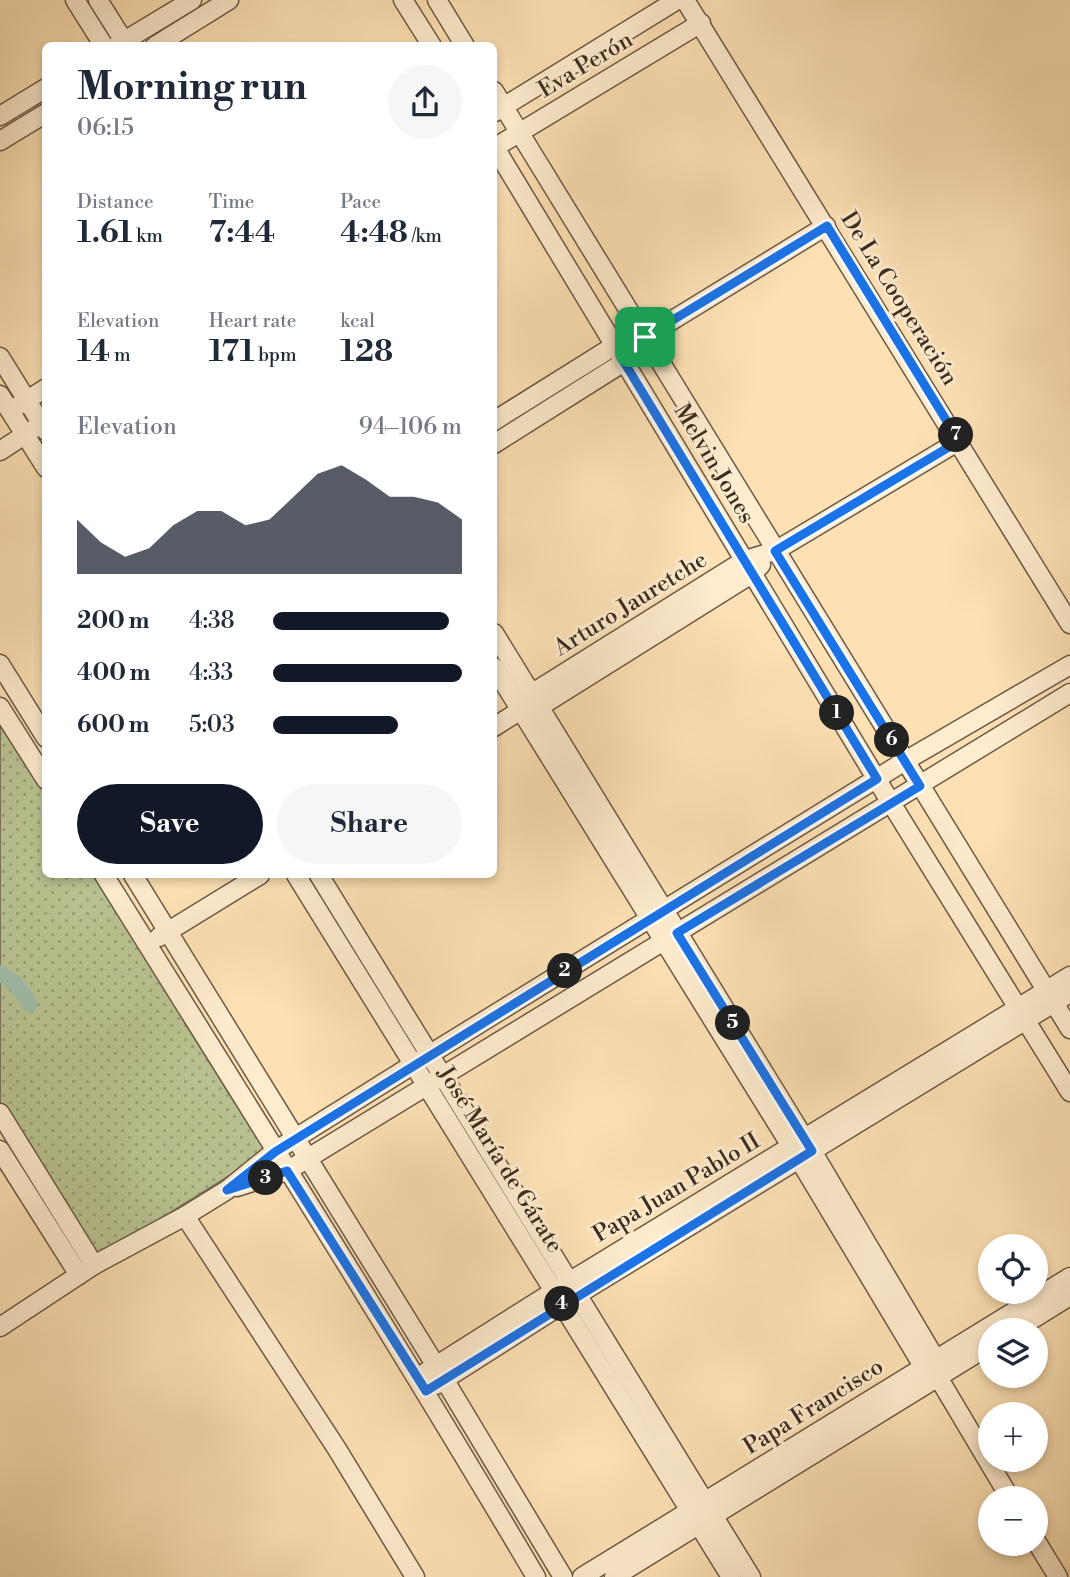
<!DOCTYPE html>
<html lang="en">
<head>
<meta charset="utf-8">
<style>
  body { margin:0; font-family:"Libre Bodoni",serif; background:#f6f6f7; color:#1f2937; height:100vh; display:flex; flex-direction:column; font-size:26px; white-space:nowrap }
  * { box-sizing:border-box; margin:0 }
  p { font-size:23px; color:#747a83 }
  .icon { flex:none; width:38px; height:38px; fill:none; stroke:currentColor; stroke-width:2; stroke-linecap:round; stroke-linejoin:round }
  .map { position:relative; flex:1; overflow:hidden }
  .sheet { position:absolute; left:42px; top:42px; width:455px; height:836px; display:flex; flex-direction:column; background:#fff; border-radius:10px; box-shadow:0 4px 10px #0003 }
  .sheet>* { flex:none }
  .tools { position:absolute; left:978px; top:1234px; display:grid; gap:14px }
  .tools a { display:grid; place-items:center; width:70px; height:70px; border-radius:50%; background:#fff; box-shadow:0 4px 10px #0003; font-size:35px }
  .pin { position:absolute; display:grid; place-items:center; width:60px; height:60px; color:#fff; margin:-30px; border-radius:14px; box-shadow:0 4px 10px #0006 }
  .km { position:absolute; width:35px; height:35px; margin:-18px; border-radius:50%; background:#222; color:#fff; font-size:19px; line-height:35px; text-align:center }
  .round { display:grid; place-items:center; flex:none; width:74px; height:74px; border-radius:37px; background:#f6f6f7 }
  .headline { display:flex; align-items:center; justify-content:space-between; height:119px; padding:0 35px }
  h1 { font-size:38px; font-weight:800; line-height:52px }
  .stats { display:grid; grid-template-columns:repeat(3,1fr); gap:10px; height:119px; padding:7px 35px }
  .stats div { display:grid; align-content:center }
  .stats b { font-size:30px; font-weight:800 }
  .stats small { font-size:19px; font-weight:400 }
  .stats p { font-size:19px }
  .chart { height:196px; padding:14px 35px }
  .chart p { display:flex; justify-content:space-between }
  .chart svg { width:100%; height:126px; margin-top:7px; fill:#111827; opacity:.7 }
  .cta { display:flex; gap:14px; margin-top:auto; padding:14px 35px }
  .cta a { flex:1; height:80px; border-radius:42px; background:#111827; color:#fff; font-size:28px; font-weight:800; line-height:80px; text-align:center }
  .cta a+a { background:#f6f6f7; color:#1f2937 }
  ul { padding:0 35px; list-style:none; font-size:23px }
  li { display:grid; grid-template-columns:112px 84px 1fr; align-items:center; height:52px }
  li i { height:18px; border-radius:9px; background:#111827 }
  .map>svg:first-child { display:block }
  .grass { fill:url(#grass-dots); stroke:#7a785a; stroke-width:2 }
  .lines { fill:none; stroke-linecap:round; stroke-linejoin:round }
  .canal { stroke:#9fbead; stroke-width:16 }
  .minor-casing { stroke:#6c5a46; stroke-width:21 }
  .minor { stroke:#feecce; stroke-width:18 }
  .route-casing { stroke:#fff; stroke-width:14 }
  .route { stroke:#1a73e8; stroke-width:9 }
  .labels { text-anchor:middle; stroke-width:6; stroke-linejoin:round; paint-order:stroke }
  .street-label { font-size:23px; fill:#3c2d21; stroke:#feecce }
</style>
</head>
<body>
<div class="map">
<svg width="1070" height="1577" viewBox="0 0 1070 1577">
  <defs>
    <pattern id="grass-dots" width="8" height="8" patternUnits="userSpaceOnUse" patternTransform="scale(1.75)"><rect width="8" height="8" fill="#b9c492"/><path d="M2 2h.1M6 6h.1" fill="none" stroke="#98a077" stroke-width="1.8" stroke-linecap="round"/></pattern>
  </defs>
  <rect width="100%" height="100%" fill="#fde1b4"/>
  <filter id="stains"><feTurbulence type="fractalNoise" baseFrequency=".00286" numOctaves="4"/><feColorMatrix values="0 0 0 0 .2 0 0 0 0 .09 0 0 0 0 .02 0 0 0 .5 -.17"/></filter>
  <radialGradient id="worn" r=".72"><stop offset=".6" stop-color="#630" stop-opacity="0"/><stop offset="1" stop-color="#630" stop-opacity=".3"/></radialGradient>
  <!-- grass -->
  <path class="grass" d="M 0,717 L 45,790 L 46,875 L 98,875 L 269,1151 L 96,1259 L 0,1103 Z"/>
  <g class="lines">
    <!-- canal -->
    <path class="canal" d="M 0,973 L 17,985 L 30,1004"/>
    <defs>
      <g id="minor">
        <path d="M 75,0 L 104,46"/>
        <path d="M 98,0 L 127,46"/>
        <path d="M 403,0 L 432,46"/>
        <path d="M 437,0 L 465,46"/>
        <path d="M 685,0 L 1070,624"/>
        <path d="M 116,46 L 192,0"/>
        <path d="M 155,46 L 229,0"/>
        <path d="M 494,91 L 1070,1029"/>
        <path d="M 495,112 L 677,0"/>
        <path d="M 0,116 L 46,88"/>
        <path d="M 0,141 L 46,113"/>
        <path d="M 494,146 L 891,803 L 1070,1092"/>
        <path d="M 494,148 L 701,23"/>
        <path d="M 0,357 L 46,431"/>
        <path d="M 0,395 L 46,468"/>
        <path d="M 16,407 L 46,388"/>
        <path d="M 494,421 L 614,346 L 645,337 L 826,226"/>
        <path d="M 494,444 L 624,362 L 632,353"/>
        <path d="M 0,451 L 32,430"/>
        <path d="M 494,633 L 812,1151 L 935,1358 L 938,1377 L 1010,1498"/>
        <path d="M 0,664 L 46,738"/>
        <path d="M 494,667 L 791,1146 L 923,1366 L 938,1377"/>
        <path d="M 526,701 L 531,694 L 745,560 L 775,551 L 959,441"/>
        <path d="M 0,707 L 46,780"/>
        <path d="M 494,727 L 521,710 L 539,707 L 753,573 L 761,565"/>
        <path d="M 104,875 C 249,1108 396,1340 536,1577"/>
        <path d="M 133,875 L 444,1379 L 563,1577"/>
        <path d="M 296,875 L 731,1577"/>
        <path d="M 319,875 L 751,1577"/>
        <path d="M 159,937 L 260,875"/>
        <path d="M 0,1113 L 94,1265"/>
        <path d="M 0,1150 L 79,1275"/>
        <path d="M 237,1187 L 287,1171 L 1070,693"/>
        <path d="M 185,1216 L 337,1449 L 415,1577"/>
        <path d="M 0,1327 L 94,1265 L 185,1216 L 227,1190 L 275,1151 L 414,1064 L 905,761 L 1070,665"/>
        <path d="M 1015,1330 L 1070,1296"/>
        <path d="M 426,1372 L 554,1291 L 1070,976"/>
        <path d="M 436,1385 L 577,1295 L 1070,993"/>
        <path d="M 1036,1541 L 1058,1577"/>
        <path d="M 582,1577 L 1070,1277"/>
        <path d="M 614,1577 L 990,1345"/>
      </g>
    </defs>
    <!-- minor casing -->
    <use href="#minor" class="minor-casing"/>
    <!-- minor -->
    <use href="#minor" class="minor"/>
  </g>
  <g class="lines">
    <defs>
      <path id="route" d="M 827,226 L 959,441 L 775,551 L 920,786 L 677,933 L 812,1151 L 426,1391 L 287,1171 L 227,1190 L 275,1152 L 877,779 L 624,362 L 645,337 Z"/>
    </defs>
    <!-- route casing -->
    <use href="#route" class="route-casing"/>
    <!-- route -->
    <use href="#route" class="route"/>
  </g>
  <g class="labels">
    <!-- street labels -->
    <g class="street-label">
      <text transform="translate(585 64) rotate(-31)" y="8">Eva Perón</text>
      <text transform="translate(900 298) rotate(58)" y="8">De La Cooperación</text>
      <text transform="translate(715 463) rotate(59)" y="8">Melvin Jones</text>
      <text transform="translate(630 603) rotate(-32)" y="8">Arturo Jauretche</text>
      <text transform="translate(501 1159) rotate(58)" y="8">José María de Gárate</text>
      <text transform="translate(676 1187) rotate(-31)" y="8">Papa Juan Pablo II</text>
      <text transform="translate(813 1406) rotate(-32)" y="8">Papa Francisco</text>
    </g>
  </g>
  <rect width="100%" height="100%" filter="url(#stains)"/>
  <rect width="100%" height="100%" fill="url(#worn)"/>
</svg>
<div class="tools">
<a><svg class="icon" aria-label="locate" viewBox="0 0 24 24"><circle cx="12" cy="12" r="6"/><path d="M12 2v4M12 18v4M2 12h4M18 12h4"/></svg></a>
<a><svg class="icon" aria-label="layers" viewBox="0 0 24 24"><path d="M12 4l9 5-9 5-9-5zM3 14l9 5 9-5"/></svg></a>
<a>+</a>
<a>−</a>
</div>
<div class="pin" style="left:645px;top:337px;background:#1e9e55"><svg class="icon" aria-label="arrive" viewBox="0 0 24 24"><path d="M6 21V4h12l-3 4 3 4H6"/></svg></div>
<b class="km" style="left:837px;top:713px">1</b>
<b class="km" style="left:565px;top:971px">2</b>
<b class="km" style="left:266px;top:1178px">3</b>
<b class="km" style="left:562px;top:1304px">4</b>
<b class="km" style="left:733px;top:1023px">5</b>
<b class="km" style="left:892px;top:740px">6</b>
<b class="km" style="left:956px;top:435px">7</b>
<section class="sheet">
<div class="headline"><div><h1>Morning run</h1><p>06:15</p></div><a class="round"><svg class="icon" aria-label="share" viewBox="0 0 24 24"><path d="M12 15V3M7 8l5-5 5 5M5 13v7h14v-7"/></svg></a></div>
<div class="stats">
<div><p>Distance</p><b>1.61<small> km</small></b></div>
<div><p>Time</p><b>7:44</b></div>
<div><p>Pace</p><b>4:48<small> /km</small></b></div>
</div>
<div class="stats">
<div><p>Elevation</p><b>14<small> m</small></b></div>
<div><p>Heart rate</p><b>171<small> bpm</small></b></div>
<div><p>kcal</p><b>128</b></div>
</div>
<div class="chart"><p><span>Elevation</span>94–106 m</p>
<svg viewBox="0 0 160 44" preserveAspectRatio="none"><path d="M0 44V25L10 33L20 38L30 35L40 27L50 22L60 22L70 27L80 25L90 17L100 9L110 6L120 11L130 17L140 17L150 19L160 25V44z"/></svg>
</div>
<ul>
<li><b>200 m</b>4:38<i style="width:93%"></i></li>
<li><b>400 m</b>4:33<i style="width:100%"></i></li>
<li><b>600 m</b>5:03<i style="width:66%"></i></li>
</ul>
<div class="cta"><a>Save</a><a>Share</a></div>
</section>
</div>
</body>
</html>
